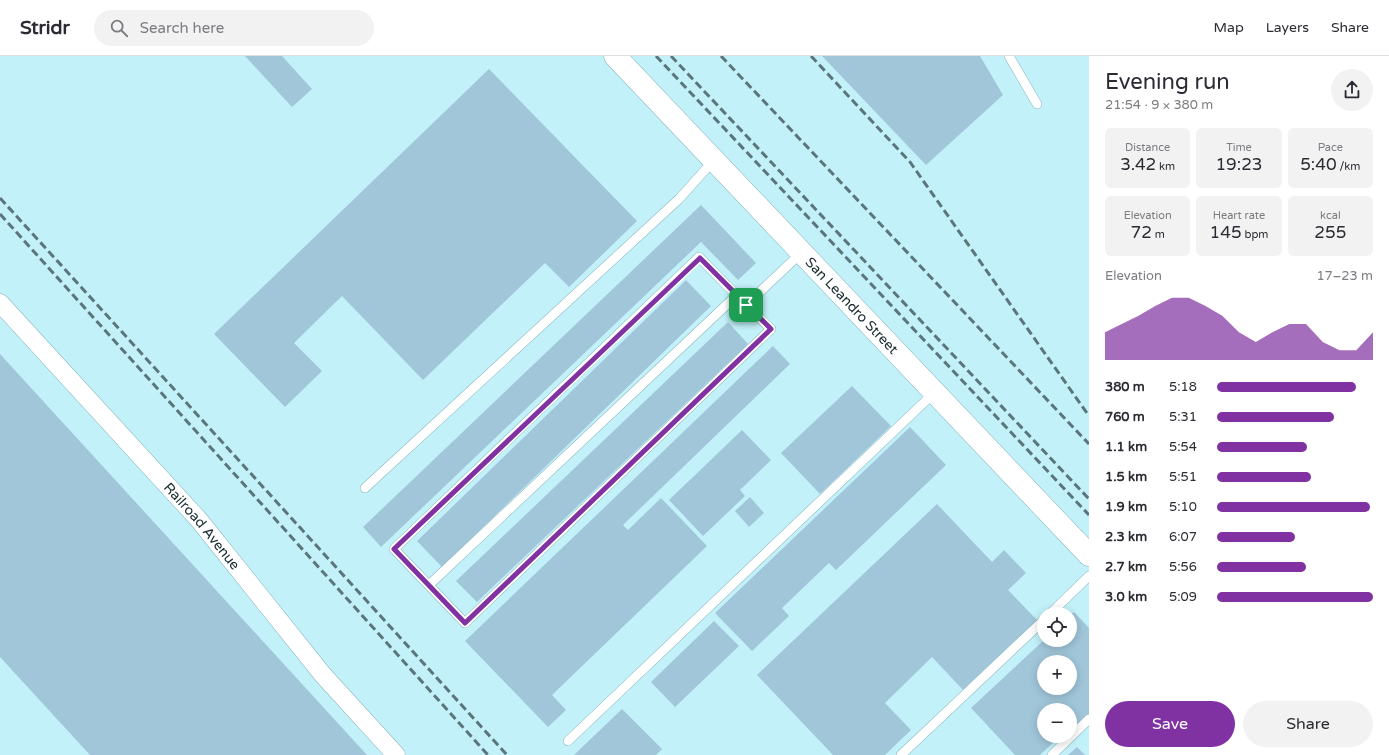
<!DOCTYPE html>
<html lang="en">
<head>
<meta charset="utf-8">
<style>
  body { margin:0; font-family:"Varela Round",sans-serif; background:#f2f2f3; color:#2b2b33; height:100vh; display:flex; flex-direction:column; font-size:15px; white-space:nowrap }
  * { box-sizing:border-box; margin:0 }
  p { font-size:13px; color:#7c7c81 }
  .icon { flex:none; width:22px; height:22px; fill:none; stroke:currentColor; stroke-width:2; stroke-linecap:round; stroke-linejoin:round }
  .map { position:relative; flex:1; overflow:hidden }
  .details { display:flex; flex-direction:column; background:#fff; width:300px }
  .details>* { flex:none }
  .tools { position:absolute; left:1037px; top:551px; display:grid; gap:8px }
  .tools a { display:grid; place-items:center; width:40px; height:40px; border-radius:50%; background:#fff; box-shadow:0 2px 10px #0003; font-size:20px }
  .pin { position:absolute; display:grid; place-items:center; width:34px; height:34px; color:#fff; margin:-17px; border-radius:8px; box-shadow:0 2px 6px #0006 }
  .round { display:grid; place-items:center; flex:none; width:42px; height:42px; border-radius:21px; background:#f2f2f3 }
  .head { display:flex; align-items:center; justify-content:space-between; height:68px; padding:0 16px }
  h1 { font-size:22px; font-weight:600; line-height:30px }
  .stats { display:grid; grid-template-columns:repeat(3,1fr); gap:6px; height:68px; padding:4px 16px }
  .stats div { display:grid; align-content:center; border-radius:6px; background:#f2f2f3; text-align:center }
  .stats b { font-size:17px; font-weight:600 }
  .stats small { font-size:11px; font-weight:400 }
  .stats p { font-size:11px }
  .chart { height:112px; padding:8px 16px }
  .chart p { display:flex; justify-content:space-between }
  .chart svg { width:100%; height:72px; margin-top:4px; fill:#8032a2; opacity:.7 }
  .cta { display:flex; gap:8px; margin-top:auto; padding:8px 16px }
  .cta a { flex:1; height:46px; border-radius:24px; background:#8032a2; color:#fff; font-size:16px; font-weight:600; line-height:46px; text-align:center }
  .cta a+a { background:#f2f2f3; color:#2b2b33 }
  ul { padding:0 16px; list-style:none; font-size:13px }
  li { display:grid; grid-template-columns:64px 48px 1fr; align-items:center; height:30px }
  li i { height:10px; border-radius:5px; background:#8032a2 }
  header { display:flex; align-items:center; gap:24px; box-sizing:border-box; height:56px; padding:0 20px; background:#fff; border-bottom:1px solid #e1e1e2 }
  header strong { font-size:19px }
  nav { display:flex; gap:22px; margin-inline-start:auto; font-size:14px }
  .search { width:280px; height:36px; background:#f2f2f3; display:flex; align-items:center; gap:10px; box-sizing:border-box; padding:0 14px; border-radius:22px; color:#7c7c81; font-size:15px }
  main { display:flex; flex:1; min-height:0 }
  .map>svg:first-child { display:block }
  .building { fill:#a1c6da; fill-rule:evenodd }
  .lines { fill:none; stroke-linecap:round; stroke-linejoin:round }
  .service-casing { stroke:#89b5bd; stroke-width:10 }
  .minor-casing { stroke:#89b5bd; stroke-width:19 }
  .secondary-casing { stroke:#89b5bd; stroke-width:23 }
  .service { stroke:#fff; stroke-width:9 }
  .minor { stroke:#fff; stroke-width:18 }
  .secondary { stroke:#fff; stroke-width:22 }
  .rail { stroke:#5a767c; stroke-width:3; stroke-dasharray:8 4; stroke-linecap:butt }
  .route-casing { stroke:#fff; stroke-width:8 }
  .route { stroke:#8032a2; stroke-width:5 }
  .labels { text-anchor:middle; stroke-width:4; stroke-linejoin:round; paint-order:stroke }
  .street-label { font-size:14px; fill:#18292d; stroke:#c3f1f9 }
</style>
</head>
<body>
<header>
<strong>Stridr</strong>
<div class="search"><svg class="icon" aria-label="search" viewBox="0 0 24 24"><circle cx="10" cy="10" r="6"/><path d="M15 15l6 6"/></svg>Search here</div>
<nav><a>Map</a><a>Layers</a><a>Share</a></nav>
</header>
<main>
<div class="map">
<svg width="1089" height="699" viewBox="0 0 1089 699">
  <rect width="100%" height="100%" fill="#c3f1f9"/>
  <!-- building -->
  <g class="building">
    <path d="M 245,0 L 282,0 L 312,33 L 292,51 Z"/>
    <path d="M 822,0 L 980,0 L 1003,39 L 926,109 Z"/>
    <path d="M 489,13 L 637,165 L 569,231 L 545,207 L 423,324 L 342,240 L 294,287 L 322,315 L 285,351 L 214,278 Z"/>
    <path d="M 701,149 L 756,207 L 738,224 L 701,186 L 381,491 L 363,471 Z"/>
    <path d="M 686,224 L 711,250 L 442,511 L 417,485 Z"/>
    <path d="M 728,266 L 748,288 L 477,546 L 456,525 Z"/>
    <path d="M 773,290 L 790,308 L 623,469 L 628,474 L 661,442 L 707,490 L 552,639 L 566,654 L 548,671 L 465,585 Z"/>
    <path d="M 0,298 L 367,699 L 90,699 L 0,601 Z"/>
    <path d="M 852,330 L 891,370 L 820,438 L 781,397 Z"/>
    <path d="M 910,371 L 946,409 L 836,514 L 829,507 L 782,552 L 789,560 L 752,595 L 715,557 Z"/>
    <path d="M 742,374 L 771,404 L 740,434 L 745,440 L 703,480 L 669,444 Z"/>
    <path d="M 750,441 L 764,457 L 749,471 L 735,455 Z"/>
    <path d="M 937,448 L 992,506 L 1004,494 L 1026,517 L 1008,534 L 1037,564 L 963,634 L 932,601 L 885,647 L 911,674 L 885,699 L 833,699 L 757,619 Z"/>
    <path d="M 1074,556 L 1089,572 L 1089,658 L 1070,676 L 1070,654 L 1044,654 L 1044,680 L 1065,680 L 1059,686 L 1056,684 L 1040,699 L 1015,699 L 971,652 L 1044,584 L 1070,584 L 1070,559 ZM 1044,606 L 1070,606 L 1070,632 L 1044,632 Z"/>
    <path d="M 714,565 L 739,590 L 675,651 L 651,626 Z"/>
    <path d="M 622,653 L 662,693 L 656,699 L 574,699 Z"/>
    <path d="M 1077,691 L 1085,699 L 1068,699 Z"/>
  </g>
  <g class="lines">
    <defs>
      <g id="service">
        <path d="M 1009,0 L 1037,48"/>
        <path d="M 746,249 L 699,201 L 394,493 L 465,567 L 771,273 L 746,249 L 802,196"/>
        <path d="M 365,432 L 679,143 L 714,104"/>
        <path d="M 429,529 L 737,239"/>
        <path d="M 1050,558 L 1089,520"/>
        <path d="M 568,685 L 935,336"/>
        <path d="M 901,699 L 1044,564"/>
        <path d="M 1052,699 L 1089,663"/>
      </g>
      <g id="minor">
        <path id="s1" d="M 0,247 L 199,464 L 323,619 L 396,699"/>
      </g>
      <g id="secondary">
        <path id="s2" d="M 615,0 L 1089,499"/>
      </g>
    </defs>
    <!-- service casing -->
    <use href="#service" class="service-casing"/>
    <!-- minor casing -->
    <use href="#minor" class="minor-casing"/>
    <!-- secondary casing -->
    <use href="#secondary" class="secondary-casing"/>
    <!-- service -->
    <use href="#service" class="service"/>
    <!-- minor -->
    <use href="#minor" class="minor"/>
    <!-- secondary -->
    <use href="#secondary" class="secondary"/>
    <!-- rail -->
    <g class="rail">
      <path d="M 656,0 L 1089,459"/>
      <path d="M 671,0 L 1089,443"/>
      <path d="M 721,0 L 1089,388"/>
      <path d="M 811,0 L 910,106 L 1089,360"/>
      <path d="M 0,142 L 507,699"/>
      <path d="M 0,158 L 488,699"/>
    </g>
  </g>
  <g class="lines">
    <defs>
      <path id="route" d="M 700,202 L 771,273 L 465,567 L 394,493 Z"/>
    </defs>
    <!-- route casing -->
    <use href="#route" class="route-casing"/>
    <!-- route -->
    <use href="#route" class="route"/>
  </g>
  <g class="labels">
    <!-- street labels -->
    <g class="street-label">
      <text dy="5" stroke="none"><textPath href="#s2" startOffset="344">San Leandro Street</textPath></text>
      <text dy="5" stroke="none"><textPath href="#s1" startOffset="301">Railroad Avenue</textPath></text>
    </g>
  </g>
</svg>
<div class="tools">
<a><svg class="icon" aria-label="locate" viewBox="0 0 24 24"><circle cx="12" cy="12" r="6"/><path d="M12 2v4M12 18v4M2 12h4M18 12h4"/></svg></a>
<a>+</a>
<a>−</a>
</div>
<div class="pin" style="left:746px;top:249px;background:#1e9e55"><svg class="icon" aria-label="arrive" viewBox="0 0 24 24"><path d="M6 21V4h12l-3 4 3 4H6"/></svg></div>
</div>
<section class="details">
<div class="head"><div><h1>Evening run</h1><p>21:54 · 9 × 380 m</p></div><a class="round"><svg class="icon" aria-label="share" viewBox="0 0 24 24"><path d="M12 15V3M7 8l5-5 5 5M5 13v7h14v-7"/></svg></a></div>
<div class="stats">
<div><p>Distance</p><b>3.42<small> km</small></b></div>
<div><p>Time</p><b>19:23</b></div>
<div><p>Pace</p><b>5:40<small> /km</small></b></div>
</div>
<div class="stats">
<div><p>Elevation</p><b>72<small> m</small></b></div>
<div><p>Heart rate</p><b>145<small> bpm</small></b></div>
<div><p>kcal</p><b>255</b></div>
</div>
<div class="chart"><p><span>Elevation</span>17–23 m</p>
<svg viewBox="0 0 160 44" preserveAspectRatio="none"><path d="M0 44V27L10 22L20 17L30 11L40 6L50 6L60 11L70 17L80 27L90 33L100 27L110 22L120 22L130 33L140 38L150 38L160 27V44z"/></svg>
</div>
<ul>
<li><b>380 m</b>5:18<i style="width:89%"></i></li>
<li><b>760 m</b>5:31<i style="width:75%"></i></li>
<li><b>1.1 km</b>5:54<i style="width:58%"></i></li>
<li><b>1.5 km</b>5:51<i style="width:60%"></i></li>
<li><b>1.9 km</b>5:10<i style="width:98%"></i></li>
<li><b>2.3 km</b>6:07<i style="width:50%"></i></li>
<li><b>2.7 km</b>5:56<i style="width:57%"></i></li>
<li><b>3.0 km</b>5:09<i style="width:100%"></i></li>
</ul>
<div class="cta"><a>Save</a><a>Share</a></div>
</section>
</main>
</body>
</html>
